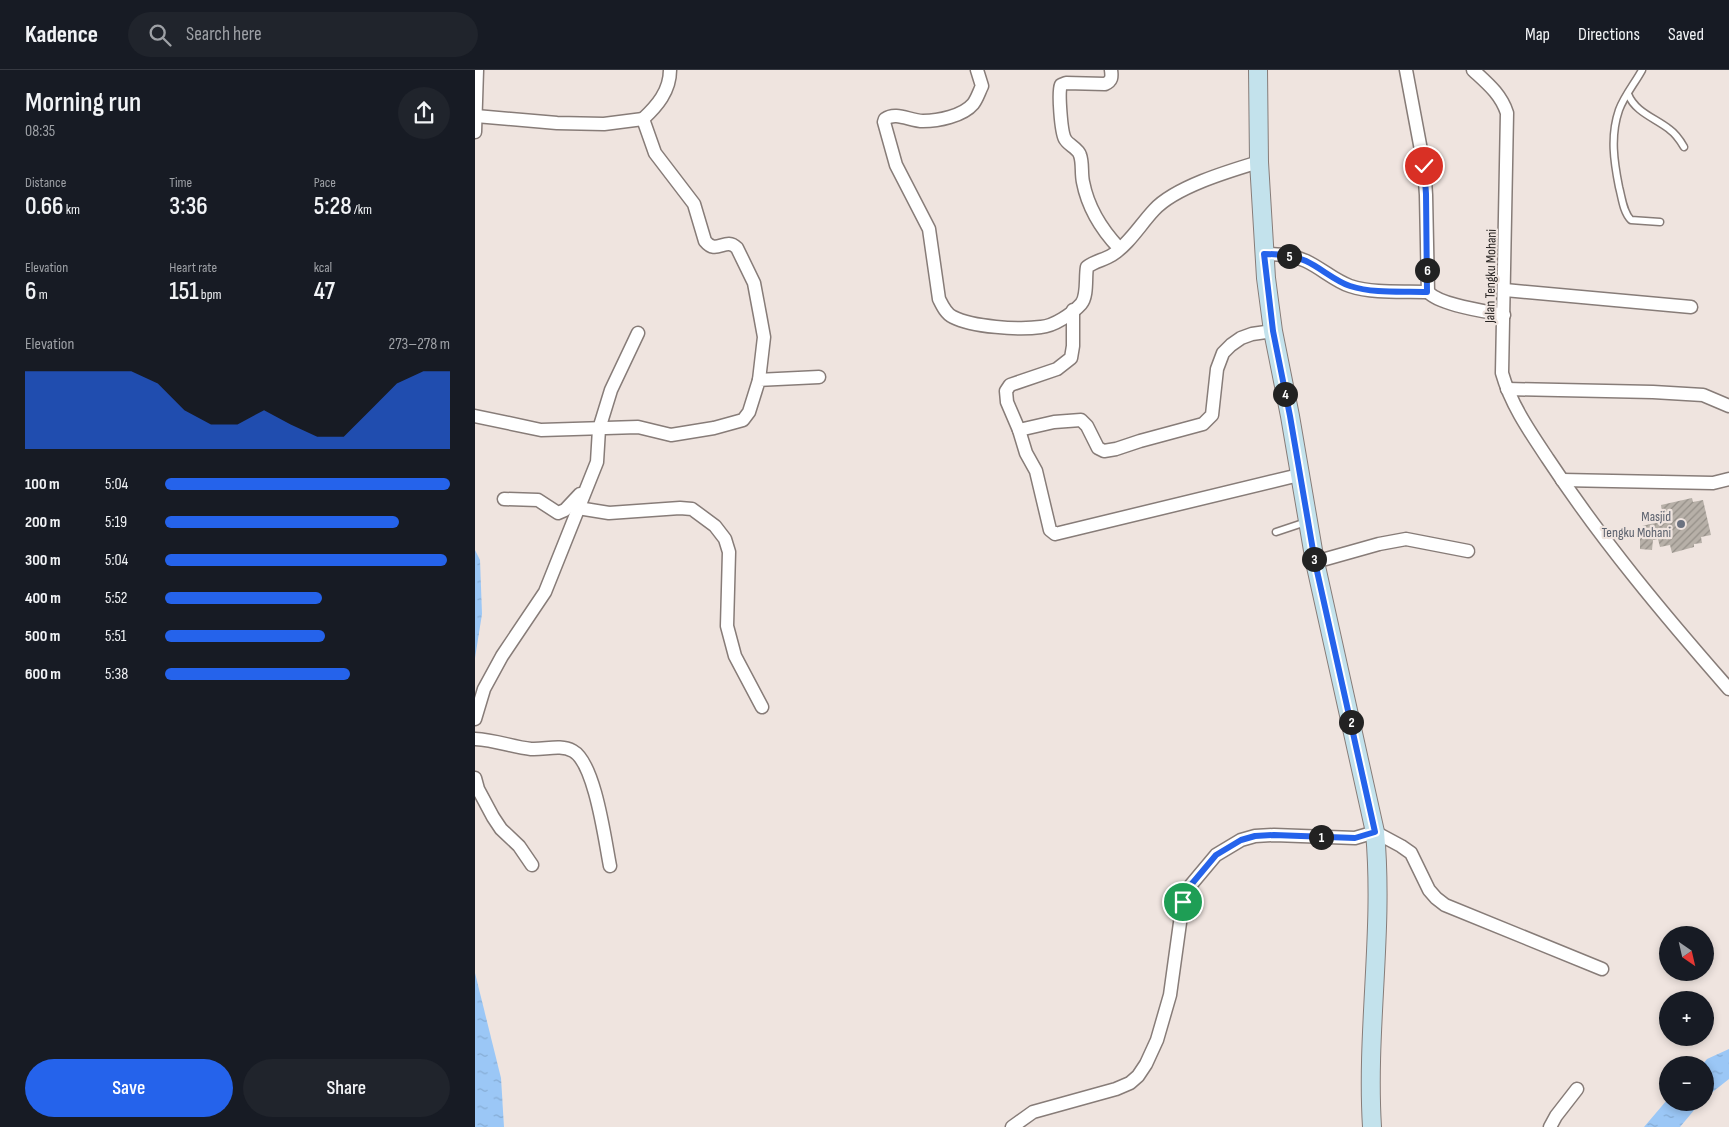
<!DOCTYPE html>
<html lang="en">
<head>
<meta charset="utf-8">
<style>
  body { margin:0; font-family:"Sofia Sans Condensed",sans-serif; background:#20242c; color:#f1f3f6; height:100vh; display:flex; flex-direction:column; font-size:19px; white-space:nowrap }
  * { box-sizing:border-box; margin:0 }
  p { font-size:16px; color:#9ea1a6 }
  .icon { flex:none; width:28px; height:28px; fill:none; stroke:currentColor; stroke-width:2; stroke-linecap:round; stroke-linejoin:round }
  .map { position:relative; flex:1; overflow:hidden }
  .drawer { display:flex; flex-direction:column; background:#171b24; width:475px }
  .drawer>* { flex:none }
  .needle { width:32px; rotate:146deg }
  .controls { position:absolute; left:1184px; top:856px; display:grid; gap:10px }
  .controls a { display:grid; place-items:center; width:55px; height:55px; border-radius:50%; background:#171b24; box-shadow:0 2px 8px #0003; font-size:25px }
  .pin { position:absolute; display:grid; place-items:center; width:42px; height:42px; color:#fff; margin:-21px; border:2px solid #fff; border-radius:50%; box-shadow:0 1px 5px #0007 }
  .km { position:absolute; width:25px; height:25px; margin:-12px; border-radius:50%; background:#222; color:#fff; font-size:14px; line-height:25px; text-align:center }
  .round { display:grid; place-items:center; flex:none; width:52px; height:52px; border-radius:26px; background:#20242c }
  .headline { display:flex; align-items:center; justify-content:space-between; height:85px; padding:0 25px }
  h1 { font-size:28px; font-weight:600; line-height:38px }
  .metrics { display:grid; grid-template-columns:repeat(3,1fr); gap:8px; height:85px; padding:5px 25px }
  .metrics div { display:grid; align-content:center }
  .metrics b { font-size:25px; font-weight:600 }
  .metrics small { font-size:14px; font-weight:400 }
  .metrics p { font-size:14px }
  .chart { height:140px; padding:10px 25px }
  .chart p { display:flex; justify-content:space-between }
  .chart svg { width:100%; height:90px; margin-top:5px; fill:#2563eb; opacity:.7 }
  .cta { display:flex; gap:10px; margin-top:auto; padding:10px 25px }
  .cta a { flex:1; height:58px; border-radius:30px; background:#2563eb; color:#fff; font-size:20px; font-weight:600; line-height:58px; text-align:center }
  .cta a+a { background:#20242c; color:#f1f3f6 }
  ul { padding:0 25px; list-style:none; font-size:16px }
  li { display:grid; grid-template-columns:80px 60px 1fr; align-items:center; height:38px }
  li i { height:12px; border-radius:6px; background:#2563eb }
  header { display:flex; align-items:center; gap:30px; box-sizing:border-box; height:70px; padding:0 25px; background:#171b24; border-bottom:1px solid #363941 }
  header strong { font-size:24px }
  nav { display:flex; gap:28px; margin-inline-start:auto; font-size:18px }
  .search { width:350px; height:45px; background:#20242c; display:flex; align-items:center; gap:12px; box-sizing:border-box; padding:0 18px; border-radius:28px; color:#9ea1a6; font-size:19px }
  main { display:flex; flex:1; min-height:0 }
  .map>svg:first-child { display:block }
  .water { fill:url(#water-ripples) }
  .building { fill:url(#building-hatch) }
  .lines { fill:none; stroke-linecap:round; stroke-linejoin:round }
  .lane-casing { stroke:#877c78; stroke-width:9 }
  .street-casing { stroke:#877c78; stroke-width:15 }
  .secondary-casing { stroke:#877c78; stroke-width:20 }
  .lane { stroke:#fff; stroke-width:6 }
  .street { stroke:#fff; stroke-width:12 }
  .secondary { stroke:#c3e2ec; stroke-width:18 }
  .route-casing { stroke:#fff; stroke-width:10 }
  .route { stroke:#2563eb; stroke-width:6 }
  .worship-dot { fill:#6b7280; stroke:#efe4df; stroke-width:2 }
  .labels { text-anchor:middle; stroke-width:4.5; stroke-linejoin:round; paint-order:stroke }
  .street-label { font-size:14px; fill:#262220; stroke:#efe4df }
  .worship-label { font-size:14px; fill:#5b616d; stroke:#efe4df; text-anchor:end }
</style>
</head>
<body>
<header>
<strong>Kadence</strong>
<div class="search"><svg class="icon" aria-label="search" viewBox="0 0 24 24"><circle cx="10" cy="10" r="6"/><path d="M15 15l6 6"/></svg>Search here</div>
<nav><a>Map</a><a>Directions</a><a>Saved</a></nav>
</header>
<main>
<section class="drawer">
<div class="headline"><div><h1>Morning run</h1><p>08:35</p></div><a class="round"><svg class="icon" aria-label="share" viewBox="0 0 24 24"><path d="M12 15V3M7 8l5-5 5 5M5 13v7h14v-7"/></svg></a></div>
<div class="metrics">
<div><p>Distance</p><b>0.66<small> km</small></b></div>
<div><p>Time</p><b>3:36</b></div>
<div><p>Pace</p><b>5:28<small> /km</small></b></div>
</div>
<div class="metrics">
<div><p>Elevation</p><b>6<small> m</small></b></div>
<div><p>Heart rate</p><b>151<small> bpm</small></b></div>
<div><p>kcal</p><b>47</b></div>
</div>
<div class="chart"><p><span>Elevation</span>273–278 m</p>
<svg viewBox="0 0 160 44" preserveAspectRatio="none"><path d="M0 44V6L10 6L20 6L30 6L40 6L50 12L60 25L70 32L80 32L90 25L100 32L110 38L120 38L130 25L140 12L150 6L160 6V44z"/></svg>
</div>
<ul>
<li><b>100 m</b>5:04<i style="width:100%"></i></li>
<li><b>200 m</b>5:19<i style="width:82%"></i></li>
<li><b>300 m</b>5:04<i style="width:99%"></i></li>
<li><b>400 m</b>5:52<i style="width:55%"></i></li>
<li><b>500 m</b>5:51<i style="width:56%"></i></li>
<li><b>600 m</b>5:38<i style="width:65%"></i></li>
</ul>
<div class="cta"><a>Save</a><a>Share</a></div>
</section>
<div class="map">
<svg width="1254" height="1057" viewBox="0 0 1254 1057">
  <defs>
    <pattern id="water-ripples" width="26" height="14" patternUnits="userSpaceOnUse" patternTransform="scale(1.25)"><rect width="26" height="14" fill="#9bc7f6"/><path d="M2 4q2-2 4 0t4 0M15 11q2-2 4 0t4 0" fill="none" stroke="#85abd3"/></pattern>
    <pattern id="building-hatch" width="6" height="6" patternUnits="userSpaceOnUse" patternTransform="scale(1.25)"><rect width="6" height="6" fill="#b7b0a8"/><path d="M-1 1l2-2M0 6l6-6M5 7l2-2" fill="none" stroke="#958f88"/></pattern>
  </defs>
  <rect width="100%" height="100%" fill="#efe4df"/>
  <!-- water -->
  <g class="water">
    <path d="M 0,480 L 5,490 L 7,544 L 0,588 Z"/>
    <path d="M 0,903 L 26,1008 L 29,1057 L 0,1057 Z"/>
    <path d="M 1254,979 L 1254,1009 L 1230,1028 L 1230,995 L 1227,995 L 1232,989 Z"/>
    <path d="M 1192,1030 L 1192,1032 L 1225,1033 L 1205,1057 L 1169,1057 Z"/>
  </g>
  <!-- building -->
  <path class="building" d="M 1217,428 L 1218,432 L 1228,430 L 1236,465 L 1226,467 L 1227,473 L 1219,474 L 1219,477 L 1197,483 L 1195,475 L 1185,477 L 1183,469 L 1178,470 L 1177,480 L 1165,479 L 1165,464 L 1169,464 L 1167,456 L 1188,451 L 1186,435 Z"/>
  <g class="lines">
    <defs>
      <g id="lane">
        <path d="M 1167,0 C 1160,13 1149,26 1144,40 C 1135,66 1139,92 1144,117 C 1147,128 1148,142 1156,150 L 1185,152"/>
        <path d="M 1153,24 C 1160,42 1180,48 1194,59 C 1201,64 1205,70 1209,77"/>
        <path d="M 801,462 L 831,452"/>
      </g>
      <g id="street">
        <path d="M 195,0 C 195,21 182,36 168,49 L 180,83 L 219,134 L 230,171 C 242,186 250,166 262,178 L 279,213 L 285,245 L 289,267 L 284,310"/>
        <path d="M 502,0 L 507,16 C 504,22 502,29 498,34 C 488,46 463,51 448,51 C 435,51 421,41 410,49 L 409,52 L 421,95 L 454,159 L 464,229 C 467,235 471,244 478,247 C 497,257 544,260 566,257 C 579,256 597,244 606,234 C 613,226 610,207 612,197 C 620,191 629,190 637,185 C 654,174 665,155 679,140 C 700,117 754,101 784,92"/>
        <path d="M 636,0 C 637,7 637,11 630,14 L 591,13 L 586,15 C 583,22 586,62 590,69 C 593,75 603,78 605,85 C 608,93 606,103 608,112 C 613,138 627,160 644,178"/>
        <path d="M 931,0 L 949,96 L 951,125 L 953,222 C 965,235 1009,241 1029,245"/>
        <path d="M 998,0 C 1012,13 1026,24 1032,43 L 1027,303 C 1036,335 1055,362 1073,389 C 1127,471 1190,546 1254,619"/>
        <path d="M 1,46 L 82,53 L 129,54 L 168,49"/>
        <path d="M 0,62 L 2,0"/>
        <path d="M 789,184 C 803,184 818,185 831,191 C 846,198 860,211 875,216 C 900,224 927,221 953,222"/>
        <path d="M 1030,220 L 1216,237"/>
        <path d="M 598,240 L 598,276 L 596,288 L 582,299 L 535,315 L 531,321 L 532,332 L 544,360 L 551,383 L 561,401 L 575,460 L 580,464 L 824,405"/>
        <path d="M 1032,319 L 1178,322 L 1228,325 L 1254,336"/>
        <path d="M 0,346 L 66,360 L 163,357 L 196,365 L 239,358 L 268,350 L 274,342 L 284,310 L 344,307"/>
        <path d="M 544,360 L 579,352 L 606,350 L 612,356 L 623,378 L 629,381 L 641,379 L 665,371 L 728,354 L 737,345 L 742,299 L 748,283 L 756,275 L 766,268 L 777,264 L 798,261"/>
        <path d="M 1087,410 L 1238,413 L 1254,409"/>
        <path d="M 29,429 L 63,430 L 83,443 L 90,440 L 105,424"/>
        <path d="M 103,438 L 134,443 L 205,438 L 217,439 L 240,456 L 250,469 L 254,482 L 252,556 L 260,586 L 287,637"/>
        <path d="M 840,492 L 904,474 L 931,469 L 993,481"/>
        <path d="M 0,649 L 9,619 L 27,586 L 70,522 L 122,392 L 124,359 L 136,320 L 163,263"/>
        <path d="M 0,669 C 20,670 38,677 56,679 C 70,680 85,674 98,681 C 120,693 130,771 135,796"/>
        <path d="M 0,708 L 3,719 L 18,747 L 26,759 L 44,776 L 57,795"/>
        <path d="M 537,1057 L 558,1042 L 641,1019 L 655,1013 L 663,1006 L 671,994 L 682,970 L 695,925 L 708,831 L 715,816 L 741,785 L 766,770 L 780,766 L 799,765 L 880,768 L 900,762 L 926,776 L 936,783 L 954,820 L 961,828 L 970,835 L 1127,899"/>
        <path d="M 1075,1057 L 1081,1046 L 1102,1019"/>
      </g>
      <path id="secondary" d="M 783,0 L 784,92 L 791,208 L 798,261 L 815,346 L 840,492 L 900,762 C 909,861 891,959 897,1057"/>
    </defs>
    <!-- lane casing -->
    <use href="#lane" class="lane-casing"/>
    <!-- street casing -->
    <use href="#street" class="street-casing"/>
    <!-- secondary casing -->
    <use href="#secondary" class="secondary-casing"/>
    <!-- lane -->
    <use href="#lane" class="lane"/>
    <!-- street -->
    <use href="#street" class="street"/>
    <!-- secondary -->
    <use href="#secondary" class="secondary"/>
  </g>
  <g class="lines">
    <defs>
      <path id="route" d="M 708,832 L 715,816 L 741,785 L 766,770 L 780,766 L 799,765 L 880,768 L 900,762 L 840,492 L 815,346 L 798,261 L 789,184 C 804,184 818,185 831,191 C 846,198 860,211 875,216 C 900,224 927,221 952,222 L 951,124 L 949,96"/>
    </defs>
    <!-- route casing -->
    <use href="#route" class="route-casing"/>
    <!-- route -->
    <use href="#route" class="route"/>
  </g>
  <!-- markers -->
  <circle class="worship-dot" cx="1206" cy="454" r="5"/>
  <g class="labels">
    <!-- street labels -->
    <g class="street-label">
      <text transform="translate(1015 206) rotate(-89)" y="5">Jalan Tengku Mohani</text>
    </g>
    <!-- worship labels -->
    <g class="worship-label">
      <text x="1196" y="451">Masjid<tspan x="1196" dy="16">Tengku Mohani</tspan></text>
    </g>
  </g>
</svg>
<div class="controls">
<a><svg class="needle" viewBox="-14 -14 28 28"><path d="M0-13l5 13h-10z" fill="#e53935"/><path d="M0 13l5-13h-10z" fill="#9ea1a6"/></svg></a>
<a>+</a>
<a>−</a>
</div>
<div class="pin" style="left:708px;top:832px;background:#1e9e55"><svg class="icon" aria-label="arrive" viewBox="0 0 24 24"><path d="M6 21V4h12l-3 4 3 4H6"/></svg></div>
<div class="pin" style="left:949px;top:96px;background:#d93025"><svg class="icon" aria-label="check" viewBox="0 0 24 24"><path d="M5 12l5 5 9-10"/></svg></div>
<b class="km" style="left:846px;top:767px">1</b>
<b class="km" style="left:876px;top:652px">2</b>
<b class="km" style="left:839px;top:489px">3</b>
<b class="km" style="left:810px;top:324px">4</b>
<b class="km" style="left:814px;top:186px">5</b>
<b class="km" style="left:952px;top:200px">6</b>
</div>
</main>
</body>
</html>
